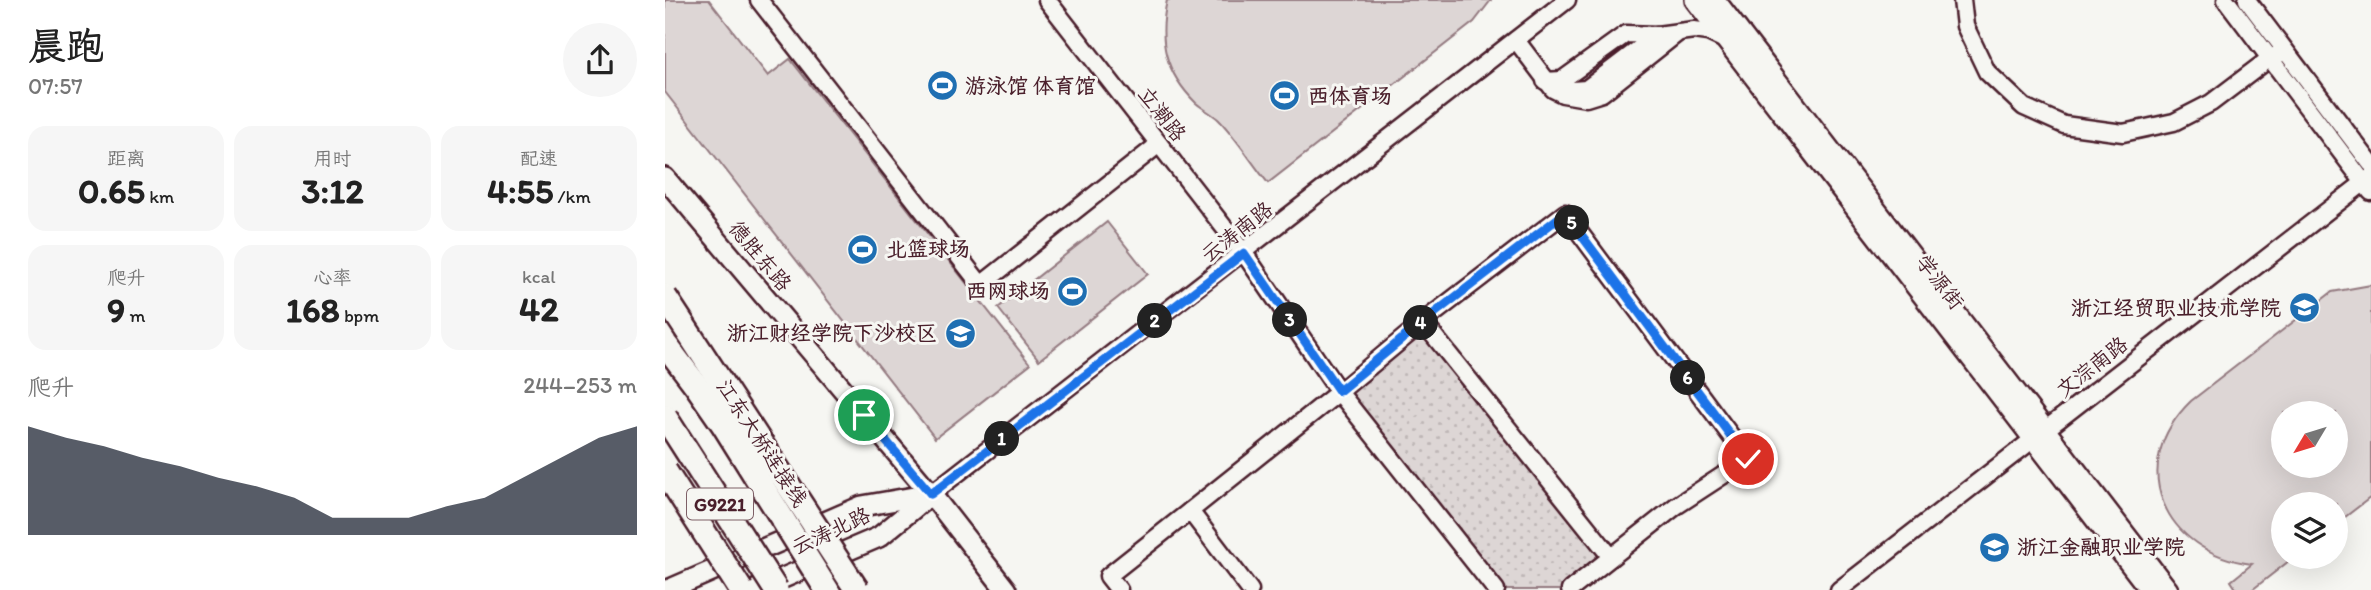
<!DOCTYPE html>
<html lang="zh">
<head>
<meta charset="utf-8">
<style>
  body { margin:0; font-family:Itim,"LXGW WenKai TC",sans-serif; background:#f6f6f6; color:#222; height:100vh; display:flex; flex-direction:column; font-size:26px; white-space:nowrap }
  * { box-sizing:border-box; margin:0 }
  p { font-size:23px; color:#767676 }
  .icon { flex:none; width:38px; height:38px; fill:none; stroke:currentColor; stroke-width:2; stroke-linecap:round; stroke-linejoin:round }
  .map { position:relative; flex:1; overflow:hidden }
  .side { display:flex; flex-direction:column; background:#fff; width:665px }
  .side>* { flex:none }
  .needle { width:46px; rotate:232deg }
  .controls { position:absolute; left:1606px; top:401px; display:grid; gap:14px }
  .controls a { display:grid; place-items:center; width:77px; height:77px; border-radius:50%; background:#fff; box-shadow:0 7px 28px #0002; font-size:35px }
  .pin { position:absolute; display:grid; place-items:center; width:60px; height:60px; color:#fff; margin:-30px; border:4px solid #fff; border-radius:50%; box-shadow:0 2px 7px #0007 }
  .km { position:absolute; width:35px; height:35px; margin:-18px; border-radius:50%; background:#222; color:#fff; font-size:19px; line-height:35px; text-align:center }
  .round { display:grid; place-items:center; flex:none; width:74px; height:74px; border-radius:37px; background:#f6f6f6 }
  .summary { display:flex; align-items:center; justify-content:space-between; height:119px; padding:0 28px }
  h1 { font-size:38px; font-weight:700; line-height:52px }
  .stats { display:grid; grid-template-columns:repeat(3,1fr); gap:10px; height:119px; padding:7px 28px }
  .stats div { display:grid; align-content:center; border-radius:18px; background:#f6f6f6; text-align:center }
  .stats b { font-size:35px; font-weight:700 }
  .stats small { font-size:19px; font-weight:400 }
  .stats p { font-size:19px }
  .chart { height:196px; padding:14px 28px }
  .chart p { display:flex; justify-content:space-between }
  .chart svg { width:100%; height:126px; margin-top:7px; fill:#111827; opacity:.7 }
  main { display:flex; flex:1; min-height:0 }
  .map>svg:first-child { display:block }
  .grass { fill:url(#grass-dots); stroke:#947a80; stroke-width:2 }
  .garden { fill:#ddd6d5; stroke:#947a80; stroke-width:2; fill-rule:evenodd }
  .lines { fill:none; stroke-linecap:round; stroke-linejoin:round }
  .minor-casing { stroke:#4a1f2b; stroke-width:21 }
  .major-casing { stroke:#4a1f2b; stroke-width:24 }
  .minor { stroke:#f6f6f2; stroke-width:16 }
  .major { stroke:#f6f6f2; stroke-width:19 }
  .highway-bridge-casing { stroke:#4a1f2b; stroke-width:28; stroke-linecap:butt }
  .highway-bridge { stroke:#f6f6f2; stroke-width:23 }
  .route-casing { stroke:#fff; stroke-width:14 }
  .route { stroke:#1a73e8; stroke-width:9 }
  .labels { text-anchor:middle; stroke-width:6; stroke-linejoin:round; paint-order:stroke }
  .shield { fill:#f6f6f2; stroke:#7e6067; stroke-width:2 }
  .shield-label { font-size:19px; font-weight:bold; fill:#4a1f2b }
  .poi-label { font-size:21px; font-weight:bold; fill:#4a1f2b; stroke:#f6f6f2; text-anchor:start }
  .street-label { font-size:21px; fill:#4a1f2b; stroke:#f6f6f2 }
</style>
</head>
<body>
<main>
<section class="side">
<div class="summary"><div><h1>晨跑</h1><p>07:57</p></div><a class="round"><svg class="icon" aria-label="share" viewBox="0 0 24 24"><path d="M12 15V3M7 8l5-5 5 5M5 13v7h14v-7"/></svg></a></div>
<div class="stats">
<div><p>距离</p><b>0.65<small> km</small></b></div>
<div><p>用时</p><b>3:12</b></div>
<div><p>配速</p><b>4:55<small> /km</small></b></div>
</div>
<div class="stats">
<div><p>爬升</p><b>9<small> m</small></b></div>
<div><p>心率</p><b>168<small> bpm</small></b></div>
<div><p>kcal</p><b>42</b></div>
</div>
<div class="chart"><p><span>爬升</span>244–253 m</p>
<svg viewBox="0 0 160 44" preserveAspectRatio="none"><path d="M0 44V6L10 10L20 13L30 17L40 20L50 24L60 27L70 31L80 38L90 38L100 38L110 34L120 31L130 24L140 17L150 10L160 6V44z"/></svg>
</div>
</section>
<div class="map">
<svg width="1706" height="590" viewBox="0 0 1706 590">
  <defs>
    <pattern id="grass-dots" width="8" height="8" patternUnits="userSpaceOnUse" patternTransform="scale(1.75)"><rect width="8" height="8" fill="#ddd6d5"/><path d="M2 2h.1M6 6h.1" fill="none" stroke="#bfb7b7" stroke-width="1.8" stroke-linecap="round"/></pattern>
  </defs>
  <rect width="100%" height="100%" fill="#f6f6f2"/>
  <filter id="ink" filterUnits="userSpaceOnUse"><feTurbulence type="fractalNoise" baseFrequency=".0143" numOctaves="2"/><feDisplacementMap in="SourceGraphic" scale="14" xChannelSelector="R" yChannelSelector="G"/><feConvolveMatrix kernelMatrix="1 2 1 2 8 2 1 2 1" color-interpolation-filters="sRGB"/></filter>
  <g filter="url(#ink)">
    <!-- grass -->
    <path class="grass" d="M 757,331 L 938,557 L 896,590 L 836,590 L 679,393 Z"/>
    <!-- garden -->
    <g class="garden">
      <path d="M 0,0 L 44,0 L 103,76 L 125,59 L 365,364 L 270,438 L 0,92 Z"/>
      <path d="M 502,0 L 826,0 L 809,22 L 603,183 C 586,162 571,137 553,119 C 546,113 538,109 531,103 C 500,72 493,42 502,0 Z"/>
      <path d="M 442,222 L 483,274 L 374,360 L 333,308 Z"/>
      <path d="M 1706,285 L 1706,497 L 1671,524 L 1671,504 L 1619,504 L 1619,556 L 1629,557 L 1587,590 L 1572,590 L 1566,581 L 1587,564 C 1499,553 1459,466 1526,401 L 1667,292 ZM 1619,413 L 1671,413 L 1671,466 L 1619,466 Z"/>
    </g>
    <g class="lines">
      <defs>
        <g id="minor">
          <path d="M 94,0 L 316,285 L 494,144"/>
          <path d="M 382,0 L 579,253 L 674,392 L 758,322 L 900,213 L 1083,459 L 1011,506 L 905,590"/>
          <path d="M 1297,0 L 1300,26 L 1322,72 L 1359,107 L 1399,125 L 1458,133 L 1509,122 L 1546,103 L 1604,59 L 1620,51"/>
          <path d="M 1561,0 L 1706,192"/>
          <path d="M 1582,0 L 1706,164"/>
          <path d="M 851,40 L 888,89 L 898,94 L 921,98 L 937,93 L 1014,32"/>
          <path d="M 880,81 L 897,80 L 961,34 L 992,35"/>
          <path d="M 908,90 L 921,89 L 992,35 L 1029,30 L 1043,32 L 1060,40"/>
          <path d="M 758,322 L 946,557"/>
          <path d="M 266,494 L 902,0"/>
          <path d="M 454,590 L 443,576 L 525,511"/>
          <path d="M 585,590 L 525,511 L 674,392 L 831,590"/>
          <path d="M 1174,590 L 1706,177"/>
        </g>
        <g id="major">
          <path d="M 1030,0 L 1485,590"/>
          <path d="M 1050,0 L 1503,590"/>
          <path d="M 0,178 L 266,494 L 341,590"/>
          <path d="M 3,590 L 197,506 L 266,494"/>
          <path d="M 90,590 L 214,537 L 265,495"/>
        </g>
      </defs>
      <!-- minor casing -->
      <use href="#minor" class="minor-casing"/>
      <!-- major casing -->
      <use href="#major" class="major-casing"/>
      <!-- minor -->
      <use href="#minor" class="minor"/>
      <!-- major -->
      <use href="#major" class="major"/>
      <defs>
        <g id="highway-bridge">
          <path d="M 0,297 L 192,590"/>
          <path d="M 0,344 L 31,385 L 58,424 L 162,590"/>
          <path d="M 0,417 L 111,590"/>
          <path d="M 0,471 L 76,590"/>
        </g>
      </defs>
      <!-- highway-bridge casing -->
      <use href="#highway-bridge" class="highway-bridge-casing"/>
      <!-- highway-bridge -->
      <use href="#highway-bridge" class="highway-bridge"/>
    </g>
  </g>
  <g class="lines" filter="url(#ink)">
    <defs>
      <path id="route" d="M 199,415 L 266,494 L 579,253 L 674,391 L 758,322 L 900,213 L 1083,459"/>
    </defs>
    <!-- route casing -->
    <use href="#route" class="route-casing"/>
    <!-- route -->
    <use href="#route" class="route"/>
  </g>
  <!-- icons -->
  <defs>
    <symbol id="stadium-disc" viewBox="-11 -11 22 22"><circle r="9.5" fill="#1f6fb2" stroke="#f6f6f2"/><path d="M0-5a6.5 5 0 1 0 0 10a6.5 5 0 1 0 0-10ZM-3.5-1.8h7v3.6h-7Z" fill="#fff"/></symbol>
    <symbol id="university-disc" viewBox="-11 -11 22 22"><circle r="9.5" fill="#1f6fb2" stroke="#f6f6f2"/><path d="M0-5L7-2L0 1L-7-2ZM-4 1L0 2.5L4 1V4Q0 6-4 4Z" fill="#fff"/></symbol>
  </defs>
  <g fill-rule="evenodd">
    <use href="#stadium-disc" x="260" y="68" width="35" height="35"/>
    <use href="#stadium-disc" x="602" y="78" width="35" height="35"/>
    <use href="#stadium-disc" x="180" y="232" width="35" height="35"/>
    <use href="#stadium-disc" x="390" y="274" width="35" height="35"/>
    <use href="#university-disc" x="1622" y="290" width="35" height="35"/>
    <use href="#university-disc" x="278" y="316" width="35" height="35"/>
    <use href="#university-disc" x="1312" y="530" width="35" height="35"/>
  </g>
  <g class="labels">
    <!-- shield labels -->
    <rect class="shield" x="22" y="488.5" width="66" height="31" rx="5"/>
    <g class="shield-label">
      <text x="55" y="511">G9221</text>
    </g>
    <!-- poi labels -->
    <g class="poi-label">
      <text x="300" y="93">游泳馆 体育馆</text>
      <text x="643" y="103">西体育场</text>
      <text x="221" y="256">北篮球场</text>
      <text x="385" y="298" text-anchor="end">西网球场</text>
      <text x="1616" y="315" text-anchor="end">浙江经贸职业技术学院</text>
      <text x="272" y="340" text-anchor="end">浙江财经学院下沙校区</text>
      <text x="1352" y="554">浙江金融职业学院</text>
    </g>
    <!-- street labels -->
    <g class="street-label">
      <text transform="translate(497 114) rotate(52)" y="7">立潮路</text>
      <text transform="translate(572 232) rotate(-38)" y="7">云涛南路</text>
      <text transform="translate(95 256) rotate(50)" y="7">德胜东路</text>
      <text transform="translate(1275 282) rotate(52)" y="7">学源街</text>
      <text transform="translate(1427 367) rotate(-38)" y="7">文淙南路</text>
      <text transform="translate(97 443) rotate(57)" y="7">江东大桥连接线</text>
      <text transform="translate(166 531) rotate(-25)" y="7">云涛北路</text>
    </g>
  </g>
</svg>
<div class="controls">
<a><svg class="needle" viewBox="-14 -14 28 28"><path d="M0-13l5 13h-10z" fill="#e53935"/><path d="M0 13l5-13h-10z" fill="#767676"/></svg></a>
<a><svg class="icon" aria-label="layers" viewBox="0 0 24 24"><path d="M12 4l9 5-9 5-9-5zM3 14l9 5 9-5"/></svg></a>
</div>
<div class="pin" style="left:199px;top:415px;background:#1e9e55"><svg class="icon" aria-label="arrive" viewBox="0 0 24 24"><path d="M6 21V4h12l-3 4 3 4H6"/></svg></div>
<div class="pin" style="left:1083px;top:459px;background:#d93025"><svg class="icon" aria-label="check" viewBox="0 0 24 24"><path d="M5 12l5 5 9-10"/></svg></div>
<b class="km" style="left:337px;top:439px">1</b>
<b class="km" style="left:490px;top:321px">2</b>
<b class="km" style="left:625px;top:320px">3</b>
<b class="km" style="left:756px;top:323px">4</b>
<b class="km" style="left:907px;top:223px">5</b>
<b class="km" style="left:1023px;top:378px">6</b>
</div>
</main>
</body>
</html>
